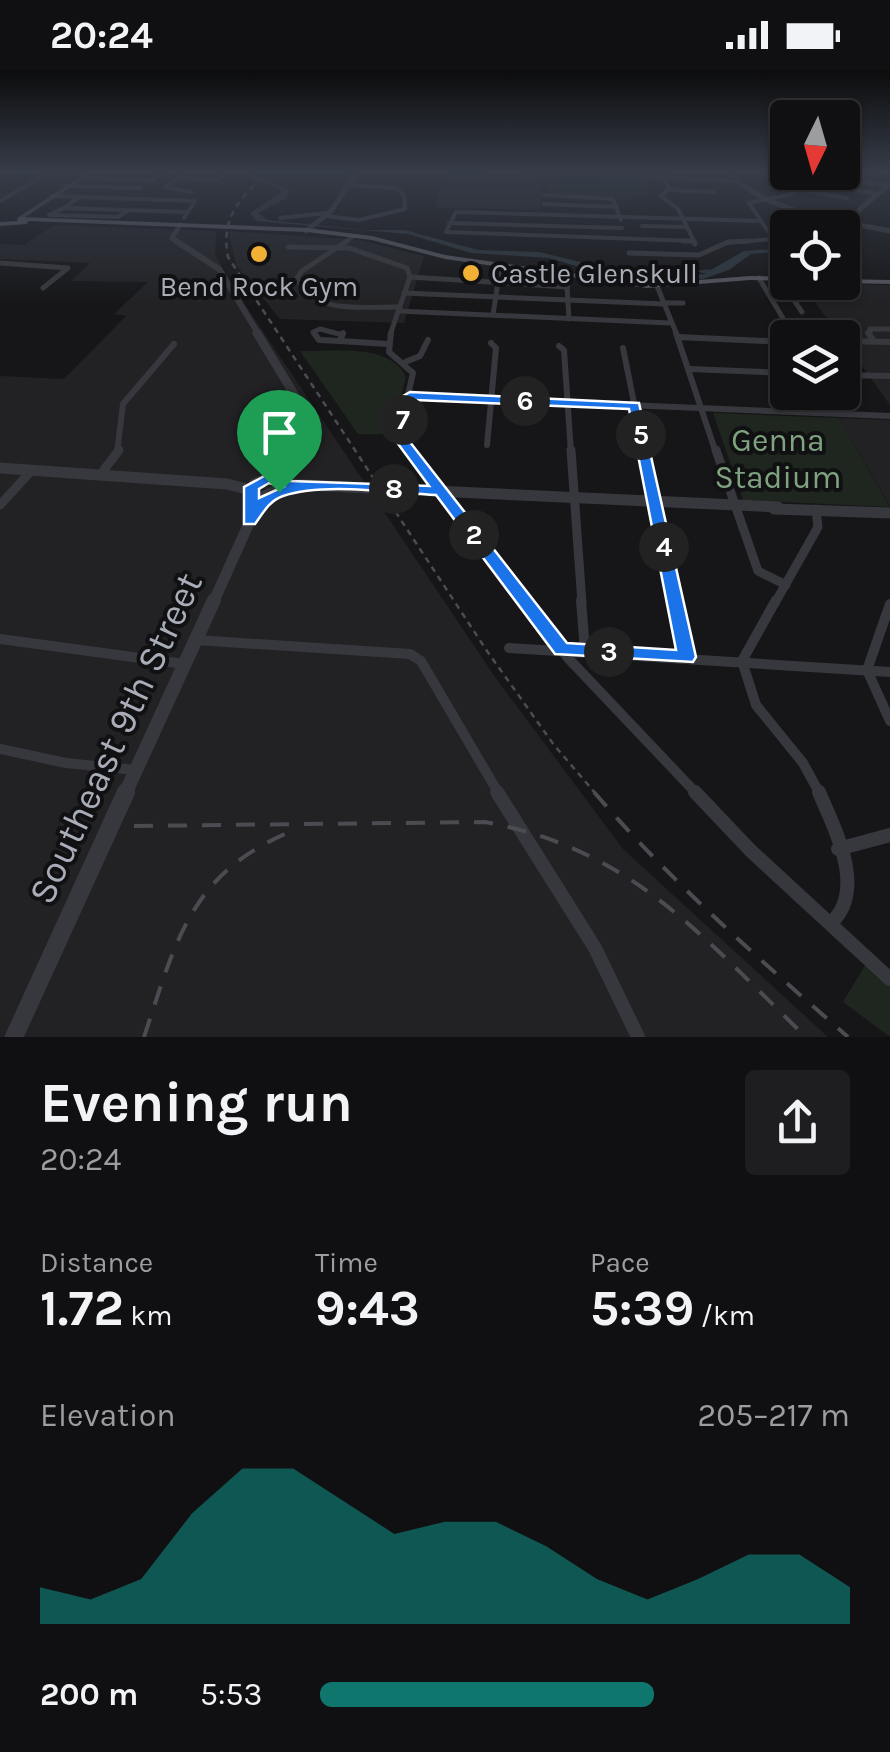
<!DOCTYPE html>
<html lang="en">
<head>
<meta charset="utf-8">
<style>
  body { margin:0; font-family:Karla,sans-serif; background:#1e1e20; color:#f1f3f6; height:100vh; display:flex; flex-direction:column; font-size:38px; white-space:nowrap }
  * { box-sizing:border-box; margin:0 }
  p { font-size:32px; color:#9c9d9f }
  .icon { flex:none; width:55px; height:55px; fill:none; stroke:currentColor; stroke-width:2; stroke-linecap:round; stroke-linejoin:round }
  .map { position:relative; height:967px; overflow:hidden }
  .side { display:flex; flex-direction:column; background:#101012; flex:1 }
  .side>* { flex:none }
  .needle { width:65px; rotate:185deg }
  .fabs { position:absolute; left:770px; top:30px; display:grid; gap:20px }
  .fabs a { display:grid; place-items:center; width:90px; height:90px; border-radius:10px; background:#101012; box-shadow:0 2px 8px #0004,0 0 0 2px #303032; font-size:50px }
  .pin { position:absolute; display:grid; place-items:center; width:85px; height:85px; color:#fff; margin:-102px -42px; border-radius:50% 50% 50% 0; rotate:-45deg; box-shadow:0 0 10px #0007 }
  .pin .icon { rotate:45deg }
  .km { position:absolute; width:50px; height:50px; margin:-25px; border-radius:50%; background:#222; color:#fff; font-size:28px; line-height:50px; text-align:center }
  .round { display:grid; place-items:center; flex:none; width:105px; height:105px; border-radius:10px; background:#1e1e20 }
  .headline { display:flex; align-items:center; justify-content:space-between; height:170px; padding:0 40px }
  h1 { font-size:55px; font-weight:700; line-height:75px }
  .metrics { display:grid; grid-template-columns:repeat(3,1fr); gap:15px; height:170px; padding:10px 40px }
  .metrics div { display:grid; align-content:center }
  .metrics b { font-size:50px; font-weight:700 }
  .metrics small { font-size:28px; font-weight:400 }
  .metrics p { font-size:28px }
  .chart { height:280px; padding:20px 40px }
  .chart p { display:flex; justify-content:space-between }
  .chart svg { width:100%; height:180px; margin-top:10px; fill:#0f766e; opacity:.7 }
  ul { padding:0 40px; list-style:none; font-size:32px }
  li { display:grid; grid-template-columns:160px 120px 1fr; align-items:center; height:75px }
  li i { height:25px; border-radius:12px; background:#0f766e }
  .status { display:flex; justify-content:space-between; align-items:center; height:70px; padding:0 50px; background:#101012; direction:ltr }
  .status svg { height:28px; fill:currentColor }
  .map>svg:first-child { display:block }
  .built { fill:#222225 }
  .green { fill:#1e261f }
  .water { fill:#2c353c }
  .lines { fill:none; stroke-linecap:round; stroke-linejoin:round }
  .minor-far5 { stroke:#37383d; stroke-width:4 }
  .minor-far4 { stroke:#37383d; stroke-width:5 }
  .minor-far3 { stroke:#37383d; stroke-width:6 }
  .minor-far2 { stroke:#37383d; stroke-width:9 }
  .minor-far1 { stroke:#37383d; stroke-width:10 }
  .minor { stroke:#37383d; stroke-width:14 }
  .tertiary-far5 { stroke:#37383d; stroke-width:5 }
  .tertiary-far4 { stroke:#37383d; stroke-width:6 }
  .tertiary-far3 { stroke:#37383d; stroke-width:9 }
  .tertiary-far2 { stroke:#37383d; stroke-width:11 }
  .tertiary-far1 { stroke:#37383d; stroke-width:14 }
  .tertiary { stroke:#37383d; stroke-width:18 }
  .secondary { fill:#45474d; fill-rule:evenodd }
  .primary { fill:#53555c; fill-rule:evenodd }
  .rail-far1 { stroke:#4a4c52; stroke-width:2.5; stroke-dasharray:6 5; stroke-linecap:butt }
  .rail { stroke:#4a4c52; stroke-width:4; stroke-dasharray:19 15; stroke-linecap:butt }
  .route { fill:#1a73e8; stroke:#fff; stroke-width:2.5; fill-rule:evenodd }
  .poi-dot { fill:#f2b134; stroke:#111113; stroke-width:4 }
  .labels { text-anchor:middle; stroke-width:8; stroke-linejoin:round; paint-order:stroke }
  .far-poi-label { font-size:28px; fill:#a8adb8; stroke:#111113; text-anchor:start }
  .park-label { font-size:32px; fill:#7fa381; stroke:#111113 }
  .near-street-label { font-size:38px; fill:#a8adb8; stroke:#111113 }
</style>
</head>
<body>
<div class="status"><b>20:24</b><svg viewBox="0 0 49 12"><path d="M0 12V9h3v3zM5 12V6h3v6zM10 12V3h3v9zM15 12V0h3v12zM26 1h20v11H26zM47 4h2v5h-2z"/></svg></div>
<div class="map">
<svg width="890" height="967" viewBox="0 0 890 967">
  <rect width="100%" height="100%" fill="#161618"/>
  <!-- built -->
  <g class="built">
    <path d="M 446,104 L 541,107 L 541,140 L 435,137 Z"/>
    <path d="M 54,155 L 216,161 L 215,184 L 230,212 L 495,607 L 623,779 L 828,967 L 0,967 L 0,306 L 64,309 L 126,246 L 114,244 L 148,212 L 71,211 L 90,193 L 0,189 L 0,174 L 24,175 Z"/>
    <path d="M 228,161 L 359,170 L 424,186 L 404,253 L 280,249 L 236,195 Z"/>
    <path d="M 800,213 L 890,215 L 890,335 L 842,268 Z"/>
    <path d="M 839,348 L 890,350 L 890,436 Z"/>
  </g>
  <!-- green -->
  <g class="green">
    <path d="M 587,105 L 647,110 L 650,119 L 643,127 L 631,126 L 632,131 L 602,126 L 549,124 L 547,107 Z"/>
    <path d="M 300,281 C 333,282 390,272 406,307 L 391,364 L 358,364 Z"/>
    <path d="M 713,343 L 839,348 L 890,437 L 743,430 Z"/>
    <path d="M 867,892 L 890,909 L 890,967 L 843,932 Z"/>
  </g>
  <!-- water -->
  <path class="water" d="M 255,100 L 263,100 L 257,107 L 290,120 L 286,128 L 258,143 L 267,150 L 365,160 L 405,160 L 478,180 L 539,182 L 642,207 L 706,204 L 696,201 L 711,199 L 707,202 L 744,181 L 787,178 L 787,181 L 751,184 L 729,200 L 703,209 L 650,213 L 616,208 L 549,188 L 471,183 L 408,164 L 256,151 L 250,143 L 282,122 C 276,112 257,116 249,106 Z"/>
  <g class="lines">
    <!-- minor-far5 -->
    <g class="minor-far5">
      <path d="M 189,100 L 165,117 L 191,122"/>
      <path d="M 683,100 L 765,103 L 778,100"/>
      <path d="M 842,100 L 873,104 L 880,100"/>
      <path d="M 357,101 L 585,104 L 733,111"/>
      <path d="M 0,102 L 87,104"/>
      <path d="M 113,102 L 178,102"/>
      <path d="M 818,105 L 888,116"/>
      <path d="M 82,108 L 153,110"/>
      <path d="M 183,108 L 218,110 L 227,100"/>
      <path d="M 665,109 L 669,119 L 661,126 L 678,139 L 695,173"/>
      <path d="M 811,112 L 878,124"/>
      <path d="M 149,113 L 165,102"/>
      <path d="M 65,116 L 141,118"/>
      <path d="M 668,120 L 714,122"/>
      <path d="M 801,120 L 847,128"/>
      <path d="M 544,125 L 613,129 L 621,150"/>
      <path d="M 52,126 L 195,131 L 184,148"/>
      <path d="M 78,128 L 64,138 L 187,142"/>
      <path d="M 0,131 L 46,104"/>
      <path d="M 544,134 L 617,137"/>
      <path d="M 64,138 L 49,145 L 118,147 L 127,141"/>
      <path d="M 326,146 L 359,150 L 405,139 L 404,126 L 397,118 L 348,115"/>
      <path d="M 280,148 L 328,143"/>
      <path d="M 449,153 L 622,158"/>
      <path d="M 642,156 L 687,157"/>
      <path d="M 694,171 L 446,162 L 456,142 L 760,151"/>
      <path d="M 343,173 L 354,166"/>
      <path d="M 726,173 L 773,169"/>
      <path d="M 776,173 L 749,133 L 792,124 L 818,108 L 815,102"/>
    </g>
    <!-- minor-far4 -->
    <g class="minor-far4">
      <path d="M 347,171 L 302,201 L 297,208 C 313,246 366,236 400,237"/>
      <path d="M 683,171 L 694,171"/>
      <path d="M 693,171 L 695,174"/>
      <path d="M 774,171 L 778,176"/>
      <path d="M 288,177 L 349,178 L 407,198 L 410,207 L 390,265"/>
      <path d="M 629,183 L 699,185 L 728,172 L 749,171"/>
      <path d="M 0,193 L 68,198 L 43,218"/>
      <path d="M 410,207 L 567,217"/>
      <path d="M 759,208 L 793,265"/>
      <path d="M 783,214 L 802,242"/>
      <path d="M 657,216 L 677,265"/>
      <path d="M 404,223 L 664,234"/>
      <path d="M 663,233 L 683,233"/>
      <path d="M 398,241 L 670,253"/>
      <path d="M 493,245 L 499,205 L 506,196"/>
      <path d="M 569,249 L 567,217 L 571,204"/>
      <path d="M 315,265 L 313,262 L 320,259 L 343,265"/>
      <path d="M 870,265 L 870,259 L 890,259"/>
    </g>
    <!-- minor-far3 -->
    <g class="minor-far3">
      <path d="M 314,263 L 319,270 L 340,271 L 343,263"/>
      <path d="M 391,263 L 389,282 L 413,303 L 399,364 L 410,383"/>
      <path d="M 676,263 L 716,383"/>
      <path d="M 792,263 L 795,268"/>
      <path d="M 868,263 L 874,271"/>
      <path d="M 678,267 L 788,272"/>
      <path d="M 340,271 L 387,274"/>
      <path d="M 842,271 L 890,272"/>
      <path d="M 559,276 L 564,280 L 571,383"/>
      <path d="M 623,278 L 644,383"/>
      <path d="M 403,293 L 420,286 L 428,270"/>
      <path d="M 689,299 L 788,303"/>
      <path d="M 842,305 L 890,306"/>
      <path d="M 825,322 L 838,343"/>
      <path d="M 409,326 L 890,346"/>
      <path d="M 487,375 L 496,278 L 491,273"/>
      <path d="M 117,383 L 123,334 L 174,274"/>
    </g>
    <!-- minor-far2 -->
    <g class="minor-far2">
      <path d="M 408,380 L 526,533"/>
      <path d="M 571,380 L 582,533"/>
      <path d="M 644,380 L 675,533"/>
      <path d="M 716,380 L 758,501 L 786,515"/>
      <path d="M 100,405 L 119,380"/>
      <path d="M 0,435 L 32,400"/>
      <path d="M 775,533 L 818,457 L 816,439"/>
    </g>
    <!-- minor-far1 -->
    <g class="minor-far1">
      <path d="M 524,530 L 568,588 L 697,724"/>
      <path d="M 581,530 L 585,581"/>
      <path d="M 674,530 L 686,587"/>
      <path d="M 776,530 L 742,591 L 756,635 L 803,693 L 820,724"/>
      <path d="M 890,534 L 867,600 L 890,651"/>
      <path d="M 0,569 L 184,594"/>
      <path d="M 195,570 L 410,584 L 421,591 L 499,724"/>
      <path d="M 509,578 L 890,602"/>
      <path d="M 0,679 L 66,693 L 136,700"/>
    </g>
    <!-- minor -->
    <g class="minor">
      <path d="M 497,722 L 595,878 L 638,967"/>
      <path d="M 695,722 L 751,781 L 890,909"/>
      <path d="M 819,722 C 835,760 867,820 831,853"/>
      <path d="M 838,779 L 890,765"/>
    </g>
    <!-- tertiary-far5 -->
    <g class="tertiary-far5">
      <path d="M 725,100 C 767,144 834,149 890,161"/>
      <path d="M 853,152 L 860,139 L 890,114"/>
      <path d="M 306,161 L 331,141 L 358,100"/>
      <path d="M 180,173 L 172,168 L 180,155"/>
    </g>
    <!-- tertiary-far4 -->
    <path class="tertiary-far4" d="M 176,171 L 219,199 L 259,265"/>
    <!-- tertiary-far3 -->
    <path class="tertiary-far3" d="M 257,263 L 303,339 L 300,367 L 290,383"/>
    <!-- tertiary-far2 -->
    <g class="tertiary-far2">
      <path d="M 0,398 L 227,414 L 251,420"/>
      <path d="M 268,408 L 292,380"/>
      <path d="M 283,414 L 778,437"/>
      <path d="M 774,439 L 890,443"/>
      <path d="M 248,447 L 254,414 L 268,408 L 281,411 L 283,417 L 265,426"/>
      <path d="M 213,533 L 250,451 L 270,426"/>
    </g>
    <!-- tertiary-far1 -->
    <path class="tertiary-far1" d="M 125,724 L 214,530"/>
    <!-- tertiary -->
    <path class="tertiary" d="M 14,967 L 126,722"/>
    <!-- secondary -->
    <path class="secondary" d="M 91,100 L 97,100 L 22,149 L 17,148 Z"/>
    <!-- primary -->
    <g class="primary">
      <path d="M 20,147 L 307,158 L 372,166 L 445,185 L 647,214 L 750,206 L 788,207 L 788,211 L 750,210 L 647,218 L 445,189 L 372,170 L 307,162 L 29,151 L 26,154 L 0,156 L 0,152 L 18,151 L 17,149 Z"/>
      <path d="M 842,209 L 890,210 L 890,214 L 839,213 L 842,212 Z"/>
    </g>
    <!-- rail-far1 -->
    <path class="rail-far1" d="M 270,100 C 242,125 220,147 228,187 L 487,581 L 554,675 L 596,724"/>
    <!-- rail -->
    <g class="rail">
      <path d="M 594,722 C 671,812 759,889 848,967"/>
      <path d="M 134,756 L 485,752 C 633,779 703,868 806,967"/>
      <path d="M 144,967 C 176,871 190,803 292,761"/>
    </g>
  </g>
  <!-- sky -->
  <linearGradient id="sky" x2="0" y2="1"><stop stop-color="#0c0c0d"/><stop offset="0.43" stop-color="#363c48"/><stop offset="1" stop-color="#363c48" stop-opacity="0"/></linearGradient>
  <rect width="890" height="235" fill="url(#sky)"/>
  <!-- route -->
  <path class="route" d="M 410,322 L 639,333 L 696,587 L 693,592 L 555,584 L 436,425 C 392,423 324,412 283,426 C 269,431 263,443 255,454 L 244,454 L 244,417 L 268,404 L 291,411 L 429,416 L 393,367 L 403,326 ZM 415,330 L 629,339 L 676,580 L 567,573 L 406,367 ZM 269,413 L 283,417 L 259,428 L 259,419 Z"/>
  <!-- markers -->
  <g class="poi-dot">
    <circle cx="259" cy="184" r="10"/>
    <circle cx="471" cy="203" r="10"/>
  </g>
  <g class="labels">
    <!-- far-poi labels -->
    <g class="far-poi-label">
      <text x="491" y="213">Castle Glenskull</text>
      <text x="259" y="226" text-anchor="middle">Bend Rock Gym</text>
    </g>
    <!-- park labels -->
    <g class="park-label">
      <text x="778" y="381">Genna<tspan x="778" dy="37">Stadium</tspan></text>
    </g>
    <!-- near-street labels -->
    <g class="near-street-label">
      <text transform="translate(115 668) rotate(-65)" y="13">Southeast 9th Street</text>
    </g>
  </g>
</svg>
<div class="fabs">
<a><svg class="needle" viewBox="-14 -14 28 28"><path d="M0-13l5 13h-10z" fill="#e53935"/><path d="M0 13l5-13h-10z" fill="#9c9d9f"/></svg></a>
<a><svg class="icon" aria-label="locate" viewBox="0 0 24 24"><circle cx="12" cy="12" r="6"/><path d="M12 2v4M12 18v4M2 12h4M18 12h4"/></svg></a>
<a><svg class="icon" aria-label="layers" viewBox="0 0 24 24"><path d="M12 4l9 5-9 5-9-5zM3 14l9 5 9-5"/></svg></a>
</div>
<div class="pin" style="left:279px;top:422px;background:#1e9e55"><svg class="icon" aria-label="arrive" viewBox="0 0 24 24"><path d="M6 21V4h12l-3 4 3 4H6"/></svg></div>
<b class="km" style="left:474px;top:465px">2</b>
<b class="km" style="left:609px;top:582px">3</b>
<b class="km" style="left:664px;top:477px">4</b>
<b class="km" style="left:641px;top:365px">5</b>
<b class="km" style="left:525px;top:331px">6</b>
<b class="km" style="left:403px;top:350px">7</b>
<b class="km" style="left:394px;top:419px">8</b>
</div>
<section class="side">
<div class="headline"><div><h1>Evening run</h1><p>20:24</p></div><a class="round"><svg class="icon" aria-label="share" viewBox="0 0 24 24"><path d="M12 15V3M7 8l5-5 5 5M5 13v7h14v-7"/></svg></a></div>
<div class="metrics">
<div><p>Distance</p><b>1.72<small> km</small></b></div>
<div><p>Time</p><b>9:43</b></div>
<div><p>Pace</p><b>5:39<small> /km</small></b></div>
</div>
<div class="chart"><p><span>Elevation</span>205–217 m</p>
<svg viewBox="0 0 160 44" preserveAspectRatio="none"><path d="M0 44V35L10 38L20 33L30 17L40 6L50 6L60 14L70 22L80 19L90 19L100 25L110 33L120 38L130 33L140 27L150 27L160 35V44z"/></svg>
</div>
<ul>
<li><b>200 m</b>5:53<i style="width:63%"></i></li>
</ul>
</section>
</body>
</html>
